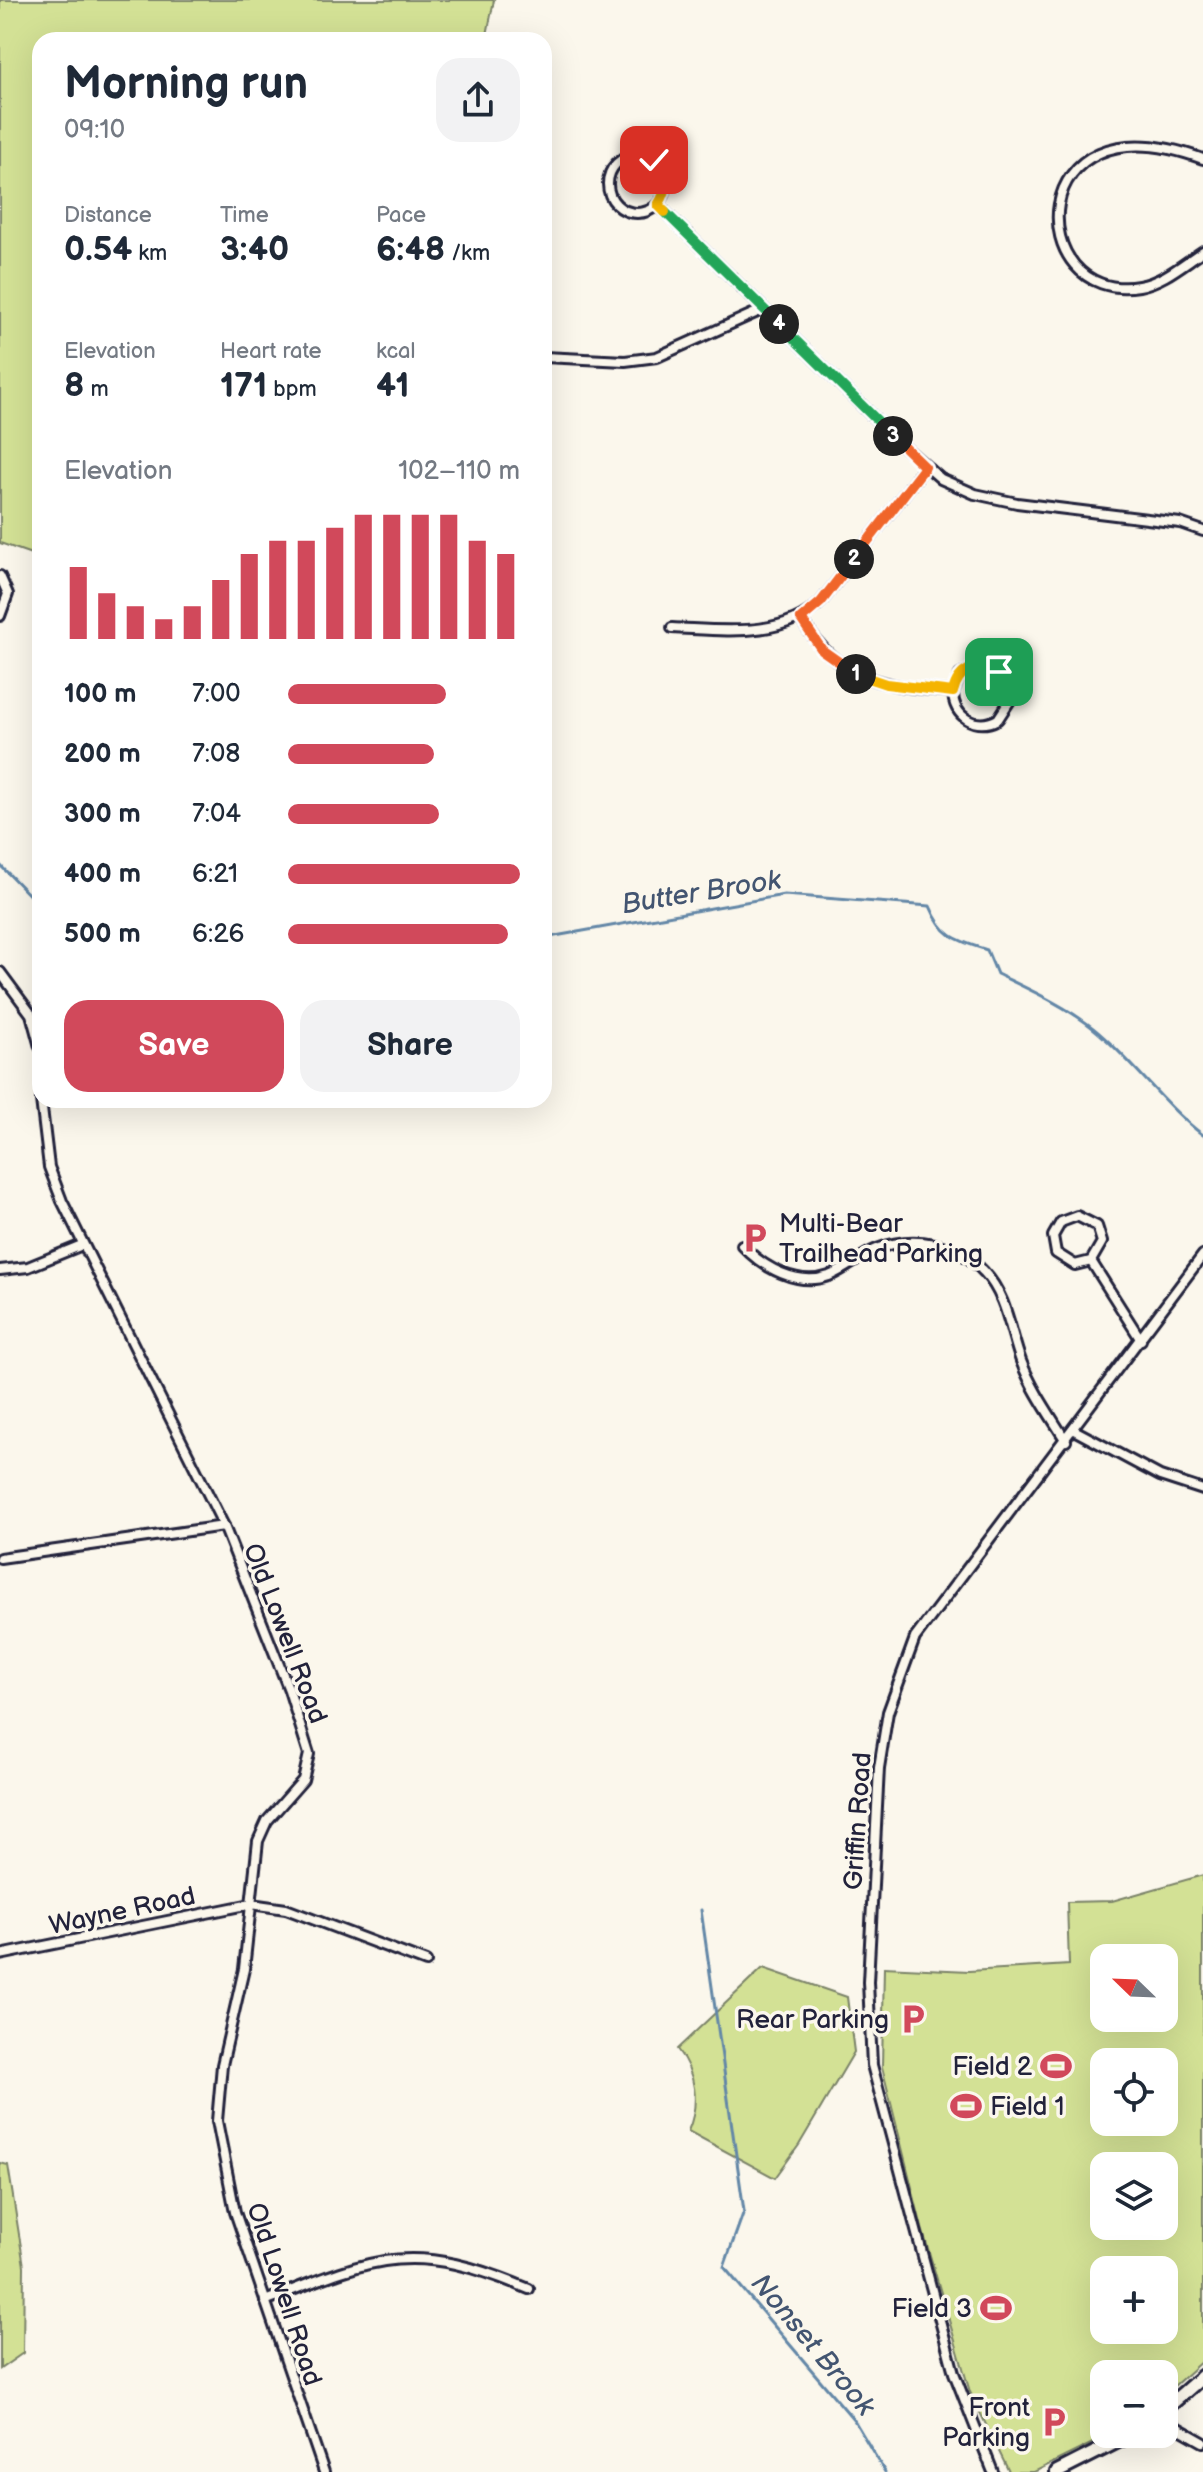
<!DOCTYPE html>
<html lang="en">
<head>
<meta charset="utf-8">
<style>
  body { margin:0; font-family:"Balsamiq Sans",sans-serif; background:#f2f2f3; color:#1f2937; height:100vh; display:flex; flex-direction:column; font-size:30px; white-space:nowrap }
  * { box-sizing:border-box; margin:0 }
  p { font-size:26px; color:#747a83 }
  .icon { flex:none; width:44px; height:44px; fill:none; stroke:currentColor; stroke-width:2; stroke-linecap:round; stroke-linejoin:round }
  .map { position:relative; flex:1; overflow:hidden }
  .sheet { position:absolute; left:32px; top:32px; width:520px; height:1076px; display:flex; flex-direction:column; background:#fff; border-radius:24px; box-shadow:0 8px 32px #0002 }
  .sheet>* { flex:none }
  .needle { width:52px; rotate:293deg }
  .buttons { position:absolute; left:1090px; top:1944px; display:grid; gap:16px }
  .buttons a { display:grid; place-items:center; width:88px; height:88px; border-radius:16px; background:#fff; box-shadow:0 8px 32px #0002; font-size:40px }
  .pin { position:absolute; display:grid; place-items:center; width:68px; height:68px; color:#fff; margin:-34px; border-radius:16px; box-shadow:0 4px 12px #0006 }
  .km { position:absolute; width:40px; height:40px; margin:-20px; border-radius:50%; background:#222; color:#fff; font-size:22px; line-height:40px; text-align:center }
  .round { display:grid; place-items:center; flex:none; width:84px; height:84px; border-radius:24px; background:#f2f2f3 }
  .headline { display:flex; align-items:center; justify-content:space-between; height:136px; padding:0 32px }
  h1 { font-size:44px; font-weight:600; line-height:60px }
  .figures { display:grid; grid-template-columns:repeat(3,1fr); gap:12px; height:136px; padding:8px 32px }
  .figures div { display:grid; align-content:center }
  .figures b { font-size:34px; font-weight:600 }
  .figures small { font-size:22px; font-weight:400 }
  .figures p { font-size:22px }
  .chart { height:224px; padding:16px 32px }
  .chart p { display:flex; justify-content:space-between }
  .chart svg { width:100%; height:144px; margin-top:8px; stroke:#d1495b; stroke-width:6 }
  .action { display:flex; gap:16px; margin-top:auto; padding:16px 32px }
  .action a { flex:1; height:92px; border-radius:24px; background:#d1495b; color:#fff; font-size:32px; font-weight:600; line-height:92px; text-align:center }
  .action a+a { background:#f2f2f3; color:#1f2937 }
  ul { padding:0 32px; list-style:none; font-size:26px }
  li { display:grid; grid-template-columns:128px 96px 1fr; align-items:center; height:60px }
  li i { height:20px; border-radius:10px; background:#d1495b }
  .map>svg:first-child { display:block }
  .green { fill:#d3e195; stroke:#7a8268; stroke-width:2; fill-rule:evenodd }
  .lines { fill:none; stroke-linecap:round; stroke-linejoin:round }
  .stream { stroke:#6387a7; stroke-width:3 }
  .minor-casing { stroke:#22223b; stroke-width:14 }
  .secondary-casing { stroke:#22223b; stroke-width:18 }
  .minor { stroke:#fbf7ec; stroke-width:8 }
  .secondary { stroke:#fbf7ec; stroke-width:12 }
  .split-1-casing { stroke:#fff; stroke-width:16 }
  .split-2-casing { stroke:#fff; stroke-width:16 }
  .split-3-casing { stroke:#fff; stroke-width:16 }
  .split-4-casing { stroke:#fff; stroke-width:16 }
  .split-5-casing { stroke:#fff; stroke-width:16 }
  .split-6-casing { stroke:#fff; stroke-width:16 }
  .split-1 { stroke:#f5b400; stroke-width:10 }
  .split-2 { stroke:#f0652b; stroke-width:10 }
  .split-3 { stroke:#f0652b; stroke-width:10 }
  .split-4 { stroke:#22a559; stroke-width:10 }
  .split-5 { stroke:#22a559; stroke-width:10 }
  .split-6 { stroke:#f5b400; stroke-width:10 }
  .labels { text-anchor:middle; stroke-width:7; stroke-linejoin:round; paint-order:stroke }
  .poi-label { font-size:26px; fill:#22223b; stroke:#fbf7ec; text-anchor:end }
  .street-label { font-size:26px; fill:#22223b; stroke:#fbf7ec }
  .water-label { font-size:28px; font-style:italic; fill:#435571; stroke:#fbf7ec }
</style>
</head>
<body>
<div class="map">
<svg width="1203" height="2472" viewBox="0 0 1203 2472">
  <rect width="100%" height="100%" fill="#fbf7ec"/>
  <filter id="ink" filterUnits="userSpaceOnUse"><feTurbulence type="fractalNoise" baseFrequency=".0125" numOctaves="2"/><feDisplacementMap in="SourceGraphic" scale="16" xChannelSelector="R" yChannelSelector="G"/><feConvolveMatrix kernelMatrix="1 2 1 2 8 2 1 2 1" color-interpolation-filters="sRGB"/></filter>
  <g filter="url(#ink)">
    <!-- green -->
    <g class="green">
      <path d="M 0,0 L 494,0 L 486,40 L 40,40 L 40,557 L 0,543 Z"/>
      <path d="M 1203,1875 L 1203,2360 L 1164,2395 L 1164,2374 L 1104,2374 L 1104,2434 L 1111,2434 L 1034,2472 L 1009,2472 L 970,2392 L 922,2228 L 882,2067 L 884,1967 L 969,1971 L 1069,1965 L 1067,1902 L 1112,1901 ZM 1104,1958 L 1164,1958 L 1164,2018 L 1104,2018 ZM 1104,2062 L 1164,2062 L 1164,2122 L 1104,2122 ZM 1164,2166 L 1164,2226 L 1104,2226 L 1104,2166 ZM 1104,2270 L 1164,2270 L 1164,2330 L 1104,2330 Z"/>
      <path d="M 763,1968 L 847,1997 L 854,2052 L 799,2145 L 775,2178 L 688,2131 C 700,2103 696,2073 677,2049 Z"/>
      <path d="M 0,2163 L 8,2165 L 24,2266 L 23,2353 L 0,2369 Z"/>
    </g>
    <g class="lines">
      <!-- stream -->
      <g class="stream">
        <path d="M 0,865 L 40,906"/>
        <path d="M 544,938 L 784,895 L 930,906 C 943,937 956,940 987,950 L 997,974 C 1030,990 1064,1005 1093,1028 C 1133,1060 1162,1104 1203,1135"/>
        <path d="M 701,1910 L 744,2211 L 724,2267 L 854,2420 L 885,2472"/>
      </g>
      <defs>
        <g id="minor">
          <circle cx="637" cy="184" r="29"/>
          <path d="M 1203,159 C 1019,91 1024,306 1139,286 C 1163,282 1183,264 1203,251"/>
          <path d="M 658,205 L 902,445 L 941,479 L 975,494 L 1017,503 L 1180,523 L 1203,531"/>
          <path d="M 544,357 L 625,361 L 657,357 L 764,309"/>
          <path d="M 0,576 L 8,594 L 0,616"/>
          <path d="M 801,619 C 840,682 883,686 953,692 C 953,717 976,731 998,719 L 1011,699 L 1004,676 L 982,666 L 960,675 L 953,692"/>
          <path d="M 672,628 C 723,630 782,639 821,602 L 925,467"/>
          <path d="M 0,972 L 31,1014 L 40,1047"/>
          <path d="M 41,1100 L 49,1167 L 62,1201 L 224,1526 L 289,1690 L 309,1754 L 303,1780 L 267,1821 L 258,1841 L 244,1969 L 222,2065 L 217,2121 L 235,2212 L 324,2472"/>
          <path d="M 742,1245 C 763,1268 798,1287 829,1276 C 846,1269 860,1256 877,1249 C 913,1234 958,1243 984,1272 C 1007,1296 1010,1331 1021,1361 C 1032,1390 1050,1415 1066,1441"/>
          <path d="M 1091,1261 L 1102,1242 L 1097,1226 L 1077,1216 L 1061,1222 L 1053,1236 L 1056,1253 L 1075,1265 L 1091,1261 L 1141,1340"/>
          <path d="M 0,1270 L 28,1267 L 82,1245"/>
          <path d="M 1074,1430 L 1160,1476 L 1203,1490"/>
          <path d="M 0,1558 L 224,1526"/>
          <path d="M 0,1955 L 251,1904 L 286,1909 L 426,1962"/>
          <path d="M 265,2301 C 377,2256 413,2240 529,2289"/>
          <path d="M 1164,2420 L 1203,2442"/>
          <path d="M 993,2472 L 954,2373 L 872,2065 L 868,1982 L 879,1768 L 888,1712 L 915,1638 L 1203,1255"/>
        </g>
        <g id="secondary">
          <path d="M 1164,2410 L 1203,2376"/>
          <path d="M 1057,2472 L 1132,2434"/>
        </g>
      </defs>
      <!-- minor casing -->
      <use href="#minor" class="minor-casing"/>
      <!-- secondary casing -->
      <use href="#secondary" class="secondary-casing"/>
      <!-- minor -->
      <use href="#minor" class="minor"/>
      <!-- secondary -->
      <use href="#secondary" class="secondary"/>
    </g>
  </g>
  <g class="lines" filter="url(#ink)">
    <defs>
      <path id="split-1" d="M 856,674 L 886,684 L 953,692 C 958,669 979,660 999,672"/>
      <path id="split-2" d="M 854,559 L 821,602 L 801,619 L 822,650 L 856,674"/>
      <path id="split-3" d="M 854,559 L 925,467 L 893,436"/>
      <path id="split-4" d="M 779,324 L 893,436"/>
      <path id="split-5" d="M 665,212 L 779,324"/>
      <path id="split-6" d="M 654,160 C 668,174 669,189 658,205 L 665,212"/>
    </defs>
    <!-- split-1 casing -->
    <use href="#split-1" class="split-1-casing"/>
    <!-- split-2 casing -->
    <use href="#split-2" class="split-2-casing"/>
    <!-- split-3 casing -->
    <use href="#split-3" class="split-3-casing"/>
    <!-- split-4 casing -->
    <use href="#split-4" class="split-4-casing"/>
    <!-- split-5 casing -->
    <use href="#split-5" class="split-5-casing"/>
    <!-- split-6 casing -->
    <use href="#split-6" class="split-6-casing"/>
    <!-- split-1 -->
    <use href="#split-1" class="split-1"/>
    <!-- split-2 -->
    <use href="#split-2" class="split-2"/>
    <!-- split-3 -->
    <use href="#split-3" class="split-3"/>
    <!-- split-4 -->
    <use href="#split-4" class="split-4"/>
    <!-- split-5 -->
    <use href="#split-5" class="split-5"/>
    <!-- split-6 -->
    <use href="#split-6" class="split-6"/>
  </g>
  <!-- icons -->
  <defs>
    <symbol id="parking-bare" viewBox="-9 -9 18 18"><path d="M-3.5-5.5H1a3.5 3.5 0 0 1 0 7H-1V5.5H-3.5ZM-1-3.4V-.6H.8a1.4 1.4 0 0 0 0-2.8Z" fill="#d1495b" stroke="#fbf7ec" stroke-width="2.5" paint-order="stroke"/></symbol>
    <symbol id="stadium-bare" viewBox="-9 -9 18 18"><path d="M0-5a6.5 5 0 1 0 0 10a6.5 5 0 1 0 0-10ZM-3.5-1.8h7v3.6h-7Z" fill="#d1495b" stroke="#fbf7ec" stroke-width="2.5" paint-order="stroke"/></symbol>
  </defs>
  <g fill-rule="evenodd">
    <use href="#parking-bare" x="733" y="1216" width="44" height="44"/>
    <use href="#parking-bare" x="891" y="1997" width="44" height="44"/>
    <use href="#stadium-bare" x="1034" y="2044" width="44" height="44"/>
    <use href="#stadium-bare" x="944" y="2084" width="44" height="44"/>
    <use href="#stadium-bare" x="974" y="2286" width="44" height="44"/>
    <use href="#parking-bare" x="1032" y="2400" width="44" height="44"/>
  </g>
  <g class="labels">
    <!-- poi labels -->
    <g class="poi-label">
      <text x="779" y="1232" text-anchor="start">Multi-Bear<tspan x="779" dy="30">Trailhead Parking</tspan></text>
      <text x="889" y="2028">Rear Parking</text>
      <text x="1032" y="2075">Field 2</text>
      <text x="990" y="2115" text-anchor="start">Field 1</text>
      <text x="972" y="2317">Field 3</text>
      <text x="1030" y="2416">Front<tspan x="1030" dy="30">Parking</tspan></text>
    </g>
    <!-- street labels -->
    <g class="street-label">
      <text transform="translate(286 1633) rotate(69)" y="9">Old Lowell Road</text>
      <text transform="translate(857 1821) rotate(-86)" y="9">Griffin Road</text>
      <text transform="translate(122 1910) rotate(-12)" y="9">Wayne Road</text>
      <text transform="translate(285 2294) rotate(72)" y="9">Old Lowell Road</text>
    </g>
    <!-- water labels -->
    <g class="water-label">
      <text transform="translate(701 891) rotate(-9)" y="10">Butter Brook</text>
      <text transform="translate(814 2344) rotate(50)" y="10">Nonset Brook</text>
    </g>
  </g>
</svg>
<div class="buttons">
<a><svg class="needle" viewBox="-14 -14 28 28"><path d="M0-13l5 13h-10z" fill="#e53935"/><path d="M0 13l5-13h-10z" fill="#747a83"/></svg></a>
<a><svg class="icon" aria-label="locate" viewBox="0 0 24 24"><circle cx="12" cy="12" r="6"/><path d="M12 2v4M12 18v4M2 12h4M18 12h4"/></svg></a>
<a><svg class="icon" aria-label="layers" viewBox="0 0 24 24"><path d="M12 4l9 5-9 5-9-5zM3 14l9 5 9-5"/></svg></a>
<a>+</a>
<a>−</a>
</div>
<div class="pin" style="left:999px;top:672px;background:#1e9e55"><svg class="icon" aria-label="arrive" viewBox="0 0 24 24"><path d="M6 21V4h12l-3 4 3 4H6"/></svg></div>
<div class="pin" style="left:654px;top:160px;background:#d93025"><svg class="icon" aria-label="check" viewBox="0 0 24 24"><path d="M5 12l5 5 9-10"/></svg></div>
<b class="km" style="left:856px;top:674px">1</b>
<b class="km" style="left:854px;top:559px">2</b>
<b class="km" style="left:893px;top:436px">3</b>
<b class="km" style="left:779px;top:324px">4</b>
<section class="sheet">
<div class="headline"><div><h1>Morning run</h1><p>09:10</p></div><a class="round"><svg class="icon" aria-label="share" viewBox="0 0 24 24"><path d="M12 15V3M7 8l5-5 5 5M5 13v7h14v-7"/></svg></a></div>
<div class="figures">
<div><p>Distance</p><b>0.54<small> km</small></b></div>
<div><p>Time</p><b>3:40</b></div>
<div><p>Pace</p><b>6:48<small> /km</small></b></div>
</div>
<div class="figures">
<div><p>Elevation</p><b>8<small> m</small></b></div>
<div><p>Heart rate</p><b>171<small> bpm</small></b></div>
<div><p>kcal</p><b>41</b></div>
</div>
<div class="chart"><p><span>Elevation</span>102–110 m</p>
<svg viewBox="0 0 160 44" preserveAspectRatio="none"><path d="M5 44V22M15 44V30M25 44V34M35 44V38M45 44V34M55 44V26M65 44V18M75 44V14M85 44V14M95 44V10M105 44V6M115 44V6M125 44V6M135 44V6M145 44V14M155 44V18"/></svg>
</div>
<ul>
<li><b>100 m</b>7:00<i style="width:68%"></i></li>
<li><b>200 m</b>7:08<i style="width:63%"></i></li>
<li><b>300 m</b>7:04<i style="width:65%"></i></li>
<li><b>400 m</b>6:21<i style="width:100%"></i></li>
<li><b>500 m</b>6:26<i style="width:95%"></i></li>
</ul>
<div class="action"><a>Save</a><a>Share</a></div>
</section>
</div>
</body>
</html>
